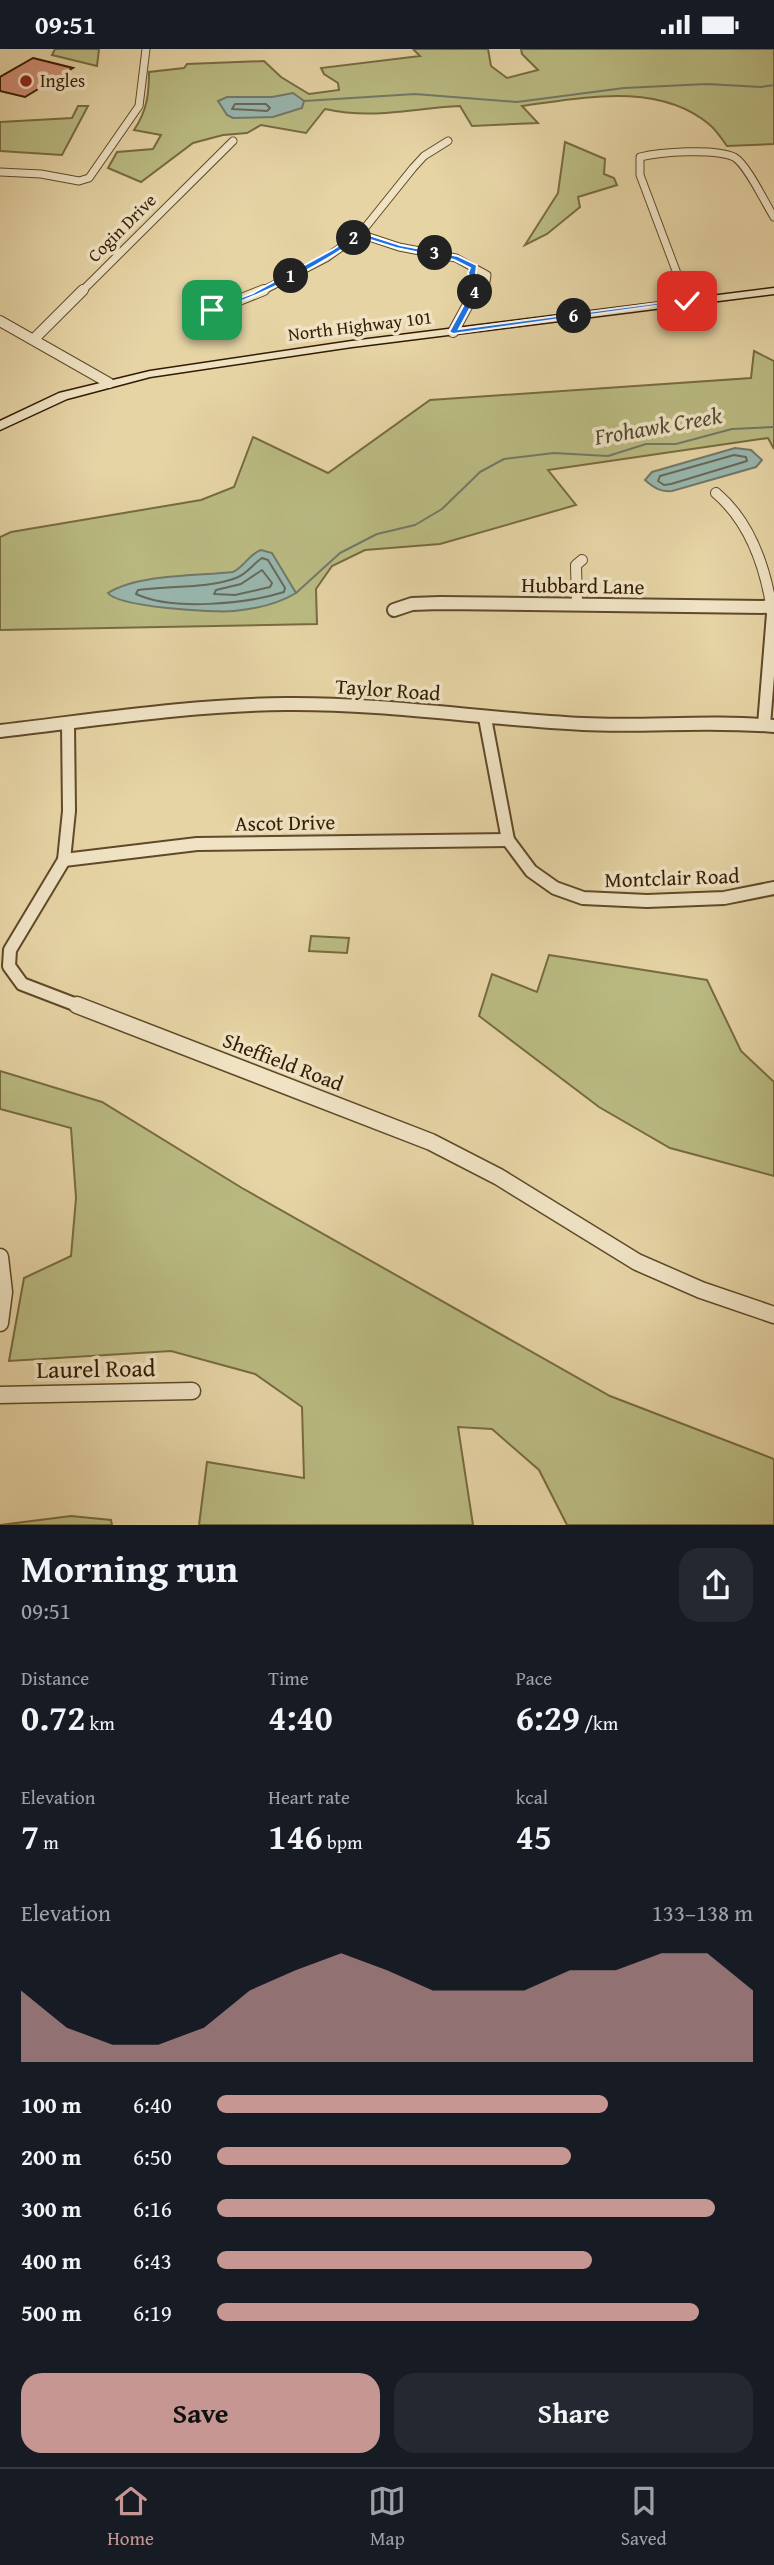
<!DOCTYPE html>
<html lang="en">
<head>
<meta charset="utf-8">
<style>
  body { margin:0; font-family:"Gentium Book Plus",serif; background:#242831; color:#f1f3f6; height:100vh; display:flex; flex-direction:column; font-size:26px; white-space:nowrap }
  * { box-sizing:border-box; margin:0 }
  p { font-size:23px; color:#9ea1a6 }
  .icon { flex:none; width:38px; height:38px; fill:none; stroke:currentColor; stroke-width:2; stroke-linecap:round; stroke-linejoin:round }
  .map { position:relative; height:1476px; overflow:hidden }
  .sheet { display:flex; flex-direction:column; background:#171b24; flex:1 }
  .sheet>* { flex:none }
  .pin { position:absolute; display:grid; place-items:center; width:60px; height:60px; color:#fff; margin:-30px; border-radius:14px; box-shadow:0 4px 10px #0006 }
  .km { position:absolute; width:35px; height:35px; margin:-18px; border-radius:50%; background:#222; color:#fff; font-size:19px; line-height:35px; text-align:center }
  .round { display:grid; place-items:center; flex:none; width:74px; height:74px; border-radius:21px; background:#242831 }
  .head { display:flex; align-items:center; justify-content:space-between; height:119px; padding:0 21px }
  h1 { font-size:38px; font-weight:700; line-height:52px }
  .stats { display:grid; grid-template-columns:repeat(3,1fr); gap:10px; height:119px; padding:7px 21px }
  .stats div { display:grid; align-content:center }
  .stats b { font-size:35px; font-weight:700 }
  .stats small { font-size:19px; font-weight:400 }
  .stats p { font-size:19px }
  .chart { height:196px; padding:14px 21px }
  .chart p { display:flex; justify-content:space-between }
  .chart svg { width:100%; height:126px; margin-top:7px; fill:#c59692; opacity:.7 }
  .primary-button { display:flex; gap:14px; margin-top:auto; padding:14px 21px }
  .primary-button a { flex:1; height:80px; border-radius:21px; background:#c59692; color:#111; font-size:28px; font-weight:700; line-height:80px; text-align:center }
  .primary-button a+a { background:#242831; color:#f1f3f6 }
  ul { padding:0 21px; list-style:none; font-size:23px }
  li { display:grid; grid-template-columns:112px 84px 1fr; align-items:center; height:52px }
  li i { height:18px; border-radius:9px; background:#c59692 }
  .status { display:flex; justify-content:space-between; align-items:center; height:49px; padding:0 35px; background:#171b24; direction:ltr }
  .status svg { height:19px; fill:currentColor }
  .tab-bar { display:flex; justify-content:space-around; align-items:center; height:98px; border-top:2px solid #363941; background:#171b24; font-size:19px; color:#9ea1a6 }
  .tab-bar a { display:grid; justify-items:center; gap:4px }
  .tab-bar .current { color:#c59692 }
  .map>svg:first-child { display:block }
  .green { fill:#babb82; stroke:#776b41; stroke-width:2 }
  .water { fill:#99b7af; stroke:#717969; stroke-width:2 }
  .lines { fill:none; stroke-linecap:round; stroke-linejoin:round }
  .shore { stroke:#666958; stroke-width:2 }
  .stream { stroke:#717969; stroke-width:2 }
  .building { fill:#d28f76; stroke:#341b00; stroke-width:2 }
  .minor-far3-casing { stroke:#604929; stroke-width:9 }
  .minor-far2-casing { stroke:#604929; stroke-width:12 }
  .minor-far1-casing { stroke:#604929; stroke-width:16 }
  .minor-casing { stroke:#604929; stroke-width:19 }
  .secondary-casing { stroke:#341b00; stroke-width:3 }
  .minor-far3 { stroke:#efe3c4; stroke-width:7 }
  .minor-far2 { stroke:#efe3c4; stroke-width:10 }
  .minor-far1 { stroke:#efe3c4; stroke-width:12 }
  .minor { stroke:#efe3c4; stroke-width:16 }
  .secondary { fill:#efe3c4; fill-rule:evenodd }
  .route { fill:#1a73e8; stroke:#fff; stroke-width:2 }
  .poi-dot { fill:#8f2418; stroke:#efe3c4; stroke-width:2.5 }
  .labels { text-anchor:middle; stroke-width:7; stroke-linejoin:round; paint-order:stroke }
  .far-poi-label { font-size:18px; fill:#341b00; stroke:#efe3c4; text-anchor:start }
  .far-street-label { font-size:18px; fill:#341b00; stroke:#efe3c4 }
  .street-label { font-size:21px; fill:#341b00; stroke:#efe3c4 }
  .water-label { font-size:23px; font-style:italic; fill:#524a35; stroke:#efe3c4 }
  .near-street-label { font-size:24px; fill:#341b00; stroke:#efe3c4 }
</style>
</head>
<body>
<div class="status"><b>09:51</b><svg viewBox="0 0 49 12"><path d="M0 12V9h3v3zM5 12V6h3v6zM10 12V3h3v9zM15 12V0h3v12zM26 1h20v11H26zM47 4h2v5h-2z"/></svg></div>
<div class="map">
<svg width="774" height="1477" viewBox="0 0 774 1477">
  <rect width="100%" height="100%" fill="#e6d4a5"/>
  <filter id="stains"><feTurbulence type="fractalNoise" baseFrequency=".00286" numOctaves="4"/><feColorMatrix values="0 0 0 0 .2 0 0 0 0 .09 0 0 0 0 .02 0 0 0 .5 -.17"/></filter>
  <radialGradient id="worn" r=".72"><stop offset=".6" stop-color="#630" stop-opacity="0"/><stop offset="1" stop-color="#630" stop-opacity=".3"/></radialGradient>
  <!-- green -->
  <g class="green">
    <path d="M 55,0 L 99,0 L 97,17 L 52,6 Z"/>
    <path d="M 413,0 L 488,0 L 491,17 L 507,29 L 538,21 L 522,5 L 521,0 L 774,0 L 774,95 L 727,97 C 722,90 716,81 710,76 C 658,32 582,49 522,57 L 538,74 L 472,77 L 460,57 C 411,59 375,71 325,60 L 306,84 L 261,76 L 247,84 L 223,86 L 193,94 L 141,133 L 108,119 L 117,103 L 153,100 L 161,86 L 134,81 C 147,62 149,45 149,23 L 184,19 L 187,15 L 264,12 L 281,28 L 309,45 L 339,41 L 338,34 L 324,25 L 321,19 L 420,7 Z"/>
    <path d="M 78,57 L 88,57 L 62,106 L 0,102 L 0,73 L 72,69 Z"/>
    <path d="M 565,93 L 605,110 L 604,125 L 614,129 L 617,136 L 578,148 L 580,158 L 547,185 L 525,196 L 558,144 Z"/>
    <path d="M 754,302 L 774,312 L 774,400 L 768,389 L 548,421 L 576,456 L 440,495 L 365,501 L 332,517 L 316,540 L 317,575 L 0,581 L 0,488 L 11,483 L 201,451 L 234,438 L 253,388 L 328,424 L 430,351 L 751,329 Z"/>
    <path d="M 311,887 L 349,889 L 347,904 L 309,902 Z"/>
    <path d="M 549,906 L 707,931 L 741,1002 L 774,1033 L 774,1127 L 670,1099 L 599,1058 L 479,967 L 492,925 L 537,943 Z"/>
    <path d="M 0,1022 L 102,1053 L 242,1139 L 610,1347 L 774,1410 L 774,1476 L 567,1476 L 539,1421 L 492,1380 L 458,1378 L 473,1476 L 199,1476 L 207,1413 L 304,1429 L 302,1358 L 255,1325 L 171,1302 L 9,1312 L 24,1229 L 71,1207 L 76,1149 L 71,1079 L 0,1060 Z"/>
    <path d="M 71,1467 L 111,1471 L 112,1476 L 0,1476 Z"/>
  </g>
  <!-- water -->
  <g class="water">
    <path d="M 293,44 L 304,52 L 302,59 L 273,68 L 233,69 L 227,66 L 218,52 L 227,48 L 272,48 Z"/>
    <path d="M 735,399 L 751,401 L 762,411 L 756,418 L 672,442 C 660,443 654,439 645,431 L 652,423 Z"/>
    <path d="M 261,501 L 272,504 L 296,544 C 278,555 255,560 234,562 C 214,564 118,558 108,544 C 138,525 197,527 233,523 C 245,517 249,505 261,501 Z"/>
  </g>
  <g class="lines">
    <!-- shore -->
    <g class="shore">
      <path d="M 235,55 L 266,55 L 270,59 L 267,62 L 232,60 Z"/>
      <path d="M 734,406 L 746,408 L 747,412 L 671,435 L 664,436 L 658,432 L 660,427 Z"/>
      <path d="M 262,509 L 268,511 L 285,539 L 284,543 C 246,555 172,562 136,545 L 138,541 C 170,536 206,540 236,529 C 247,525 253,515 262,509 Z"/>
      <path d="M 262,521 L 272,534 L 270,538 L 235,546 L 214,545 L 216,541 L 241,535 Z"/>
    </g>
    <!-- stream -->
    <g class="stream">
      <path d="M 304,52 L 415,45 L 517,53 L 624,39 L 707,35 L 761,38 L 774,36"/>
      <path d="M 296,544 L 340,504 L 377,485 L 415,476 L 442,460 L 480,423 L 504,410 L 554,404 L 608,407 L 646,395 L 676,395 L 732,380 L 774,378"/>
    </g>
  </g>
  <!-- building -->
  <path class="building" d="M 33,9 L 73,19 L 25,48 L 0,42 L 0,28 Z"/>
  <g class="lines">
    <defs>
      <g id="minor-far3">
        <path d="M 0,123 L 41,125 L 79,132 L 89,129 L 139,57 L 146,0"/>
        <path d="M 360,185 L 399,198 L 456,209 L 487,226 L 486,233 L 475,243"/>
        <path d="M 81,243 L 233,92"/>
        <path d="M 260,243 L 326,209 L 360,185 L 413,119 L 424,107 L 448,92"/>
        <path d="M 684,243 L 640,126 L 640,108 C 660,103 715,99 734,108 C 747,115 765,154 774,168"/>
      </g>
      <g id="minor-far2">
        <path d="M 683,241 L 687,252"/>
        <path d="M 195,261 L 234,253 L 264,241"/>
        <path d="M 0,272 L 109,334"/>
        <path d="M 453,283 L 476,241"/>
        <path d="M 34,290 L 83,241"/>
        <path d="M 716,444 C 748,471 764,515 771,555"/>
        <path d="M 411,555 L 561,555"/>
        <path d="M 577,555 L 576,516 L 582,511"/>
      </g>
      <g id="minor-far1">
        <path d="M 394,561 L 412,555 L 440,554 L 774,558"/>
        <path d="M 485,669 L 508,791 L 531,822 L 555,839 L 583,849 L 647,852 L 724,849 L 774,839"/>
        <path d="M 68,675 L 69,762 L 64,811 L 10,901 L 9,917 L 22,935 L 82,958"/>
        <path d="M 764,676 L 773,565 L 771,554"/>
        <path d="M 0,682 C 95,671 190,656 286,655 C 385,654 484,670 583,675 C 647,678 710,671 774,677"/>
        <path d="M 64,811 L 197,795 L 508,791"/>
      </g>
      <g id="minor">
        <path d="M 77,956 L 431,1093 L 499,1128 L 637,1213 L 701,1241 L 774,1266"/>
        <path d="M 0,1208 L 4,1243 L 0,1274"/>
        <path d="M 0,1346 L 192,1342"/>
      </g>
      <path id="secondary" d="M 774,239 L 774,245 L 352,298 L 150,328 L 67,350 L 0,381 L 0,372 L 59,344 L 150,322 L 352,292 Z"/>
    </defs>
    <!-- minor-far3 casing -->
    <use href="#minor-far3" class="minor-far3-casing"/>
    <!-- minor-far2 casing -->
    <use href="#minor-far2" class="minor-far2-casing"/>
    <!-- minor-far1 casing -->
    <use href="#minor-far1" class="minor-far1-casing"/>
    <!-- minor casing -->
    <use href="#minor" class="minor-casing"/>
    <!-- secondary casing -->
    <use href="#secondary" class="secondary-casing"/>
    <!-- minor-far3 -->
    <use href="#minor-far3" class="minor-far3"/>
    <!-- minor-far2 -->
    <use href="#minor-far2" class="minor-far2"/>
    <!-- minor-far1 -->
    <use href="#minor-far1" class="minor-far1"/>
    <!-- minor -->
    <use href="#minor" class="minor"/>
    <!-- secondary -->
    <use href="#secondary" class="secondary"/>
  </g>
  <!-- route -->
  <path class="route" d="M 360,183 L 400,196 L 458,207 L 477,216 L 476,224 L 481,239 L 459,280 L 687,250 L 691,252 L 453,285 L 449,283 L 473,239 L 468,224 L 470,219 L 454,211 L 396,199 L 361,188 C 316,219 267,244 215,262 L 208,261 L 253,244 L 332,201 Z"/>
  <!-- markers -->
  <circle class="poi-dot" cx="26" cy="32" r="7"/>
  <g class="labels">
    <!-- far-poi labels -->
    <g class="far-poi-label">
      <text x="40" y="38">Ingles</text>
    </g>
    <!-- far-street labels -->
    <g class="far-street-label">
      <text transform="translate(122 179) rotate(-45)" y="6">Cogin Drive</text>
      <text transform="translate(360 277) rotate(-7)" y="6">North Highway 101</text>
    </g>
    <!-- street labels -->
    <g class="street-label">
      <text transform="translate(583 537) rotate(1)" y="7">Hubbard Lane</text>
      <text transform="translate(388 641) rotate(4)" y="7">Taylor Road</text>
      <text transform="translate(285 774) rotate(-1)" y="7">Ascot Drive</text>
      <text transform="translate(672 829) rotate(-2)" y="7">Montclair Road</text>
      <text transform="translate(283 1013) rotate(21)" y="7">Sheffield Road</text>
    </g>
    <!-- water labels -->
    <g class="water-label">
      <text transform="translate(658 377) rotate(-10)" y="8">Frohawk Creek</text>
    </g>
    <!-- near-street labels -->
    <g class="near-street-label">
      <text transform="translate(96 1320) rotate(-1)" y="8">Laurel Road</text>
    </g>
  </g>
  <rect width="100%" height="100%" filter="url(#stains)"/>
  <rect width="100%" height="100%" fill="url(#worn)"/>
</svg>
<div class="pin" style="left:212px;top:261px;background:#1e9e55"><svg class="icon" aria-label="arrive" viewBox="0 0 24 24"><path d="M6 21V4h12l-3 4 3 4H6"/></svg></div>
<div class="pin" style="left:687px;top:252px;background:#d93025"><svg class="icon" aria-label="check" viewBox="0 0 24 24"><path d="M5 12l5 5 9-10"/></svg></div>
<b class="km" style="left:291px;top:227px">1</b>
<b class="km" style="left:354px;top:189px">2</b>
<b class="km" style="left:435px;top:204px">3</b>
<b class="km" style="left:475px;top:243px">4</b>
<b class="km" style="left:574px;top:267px">6</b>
</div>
<section class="sheet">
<div class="head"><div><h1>Morning run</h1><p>09:51</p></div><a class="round"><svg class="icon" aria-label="share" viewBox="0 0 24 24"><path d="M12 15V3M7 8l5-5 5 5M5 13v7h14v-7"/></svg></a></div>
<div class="stats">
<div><p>Distance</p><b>0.72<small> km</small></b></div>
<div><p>Time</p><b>4:40</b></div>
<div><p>Pace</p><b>6:29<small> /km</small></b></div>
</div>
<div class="stats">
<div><p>Elevation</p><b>7<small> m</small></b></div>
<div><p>Heart rate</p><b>146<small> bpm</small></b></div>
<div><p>kcal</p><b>45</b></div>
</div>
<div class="chart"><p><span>Elevation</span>133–138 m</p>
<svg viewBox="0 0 160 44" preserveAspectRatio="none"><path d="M0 44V19L10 32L20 38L30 38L40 32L50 19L60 12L70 6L80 12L90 19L100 19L110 19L120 12L130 12L140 6L150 6L160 19V44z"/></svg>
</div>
<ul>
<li><b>100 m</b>6:40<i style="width:73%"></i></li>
<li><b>200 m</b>6:50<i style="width:66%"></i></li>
<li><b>300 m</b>6:16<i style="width:93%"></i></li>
<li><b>400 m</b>6:43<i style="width:70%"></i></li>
<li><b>500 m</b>6:19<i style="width:90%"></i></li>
</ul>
<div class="primary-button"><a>Save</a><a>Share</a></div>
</section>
<nav class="tab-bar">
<a class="current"><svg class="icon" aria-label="home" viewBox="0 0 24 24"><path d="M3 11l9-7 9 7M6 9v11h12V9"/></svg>Home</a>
<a><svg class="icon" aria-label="map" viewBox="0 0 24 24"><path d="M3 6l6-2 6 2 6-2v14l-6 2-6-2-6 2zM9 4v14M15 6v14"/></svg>Map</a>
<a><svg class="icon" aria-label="saved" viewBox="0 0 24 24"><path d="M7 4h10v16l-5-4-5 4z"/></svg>Saved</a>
</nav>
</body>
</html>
